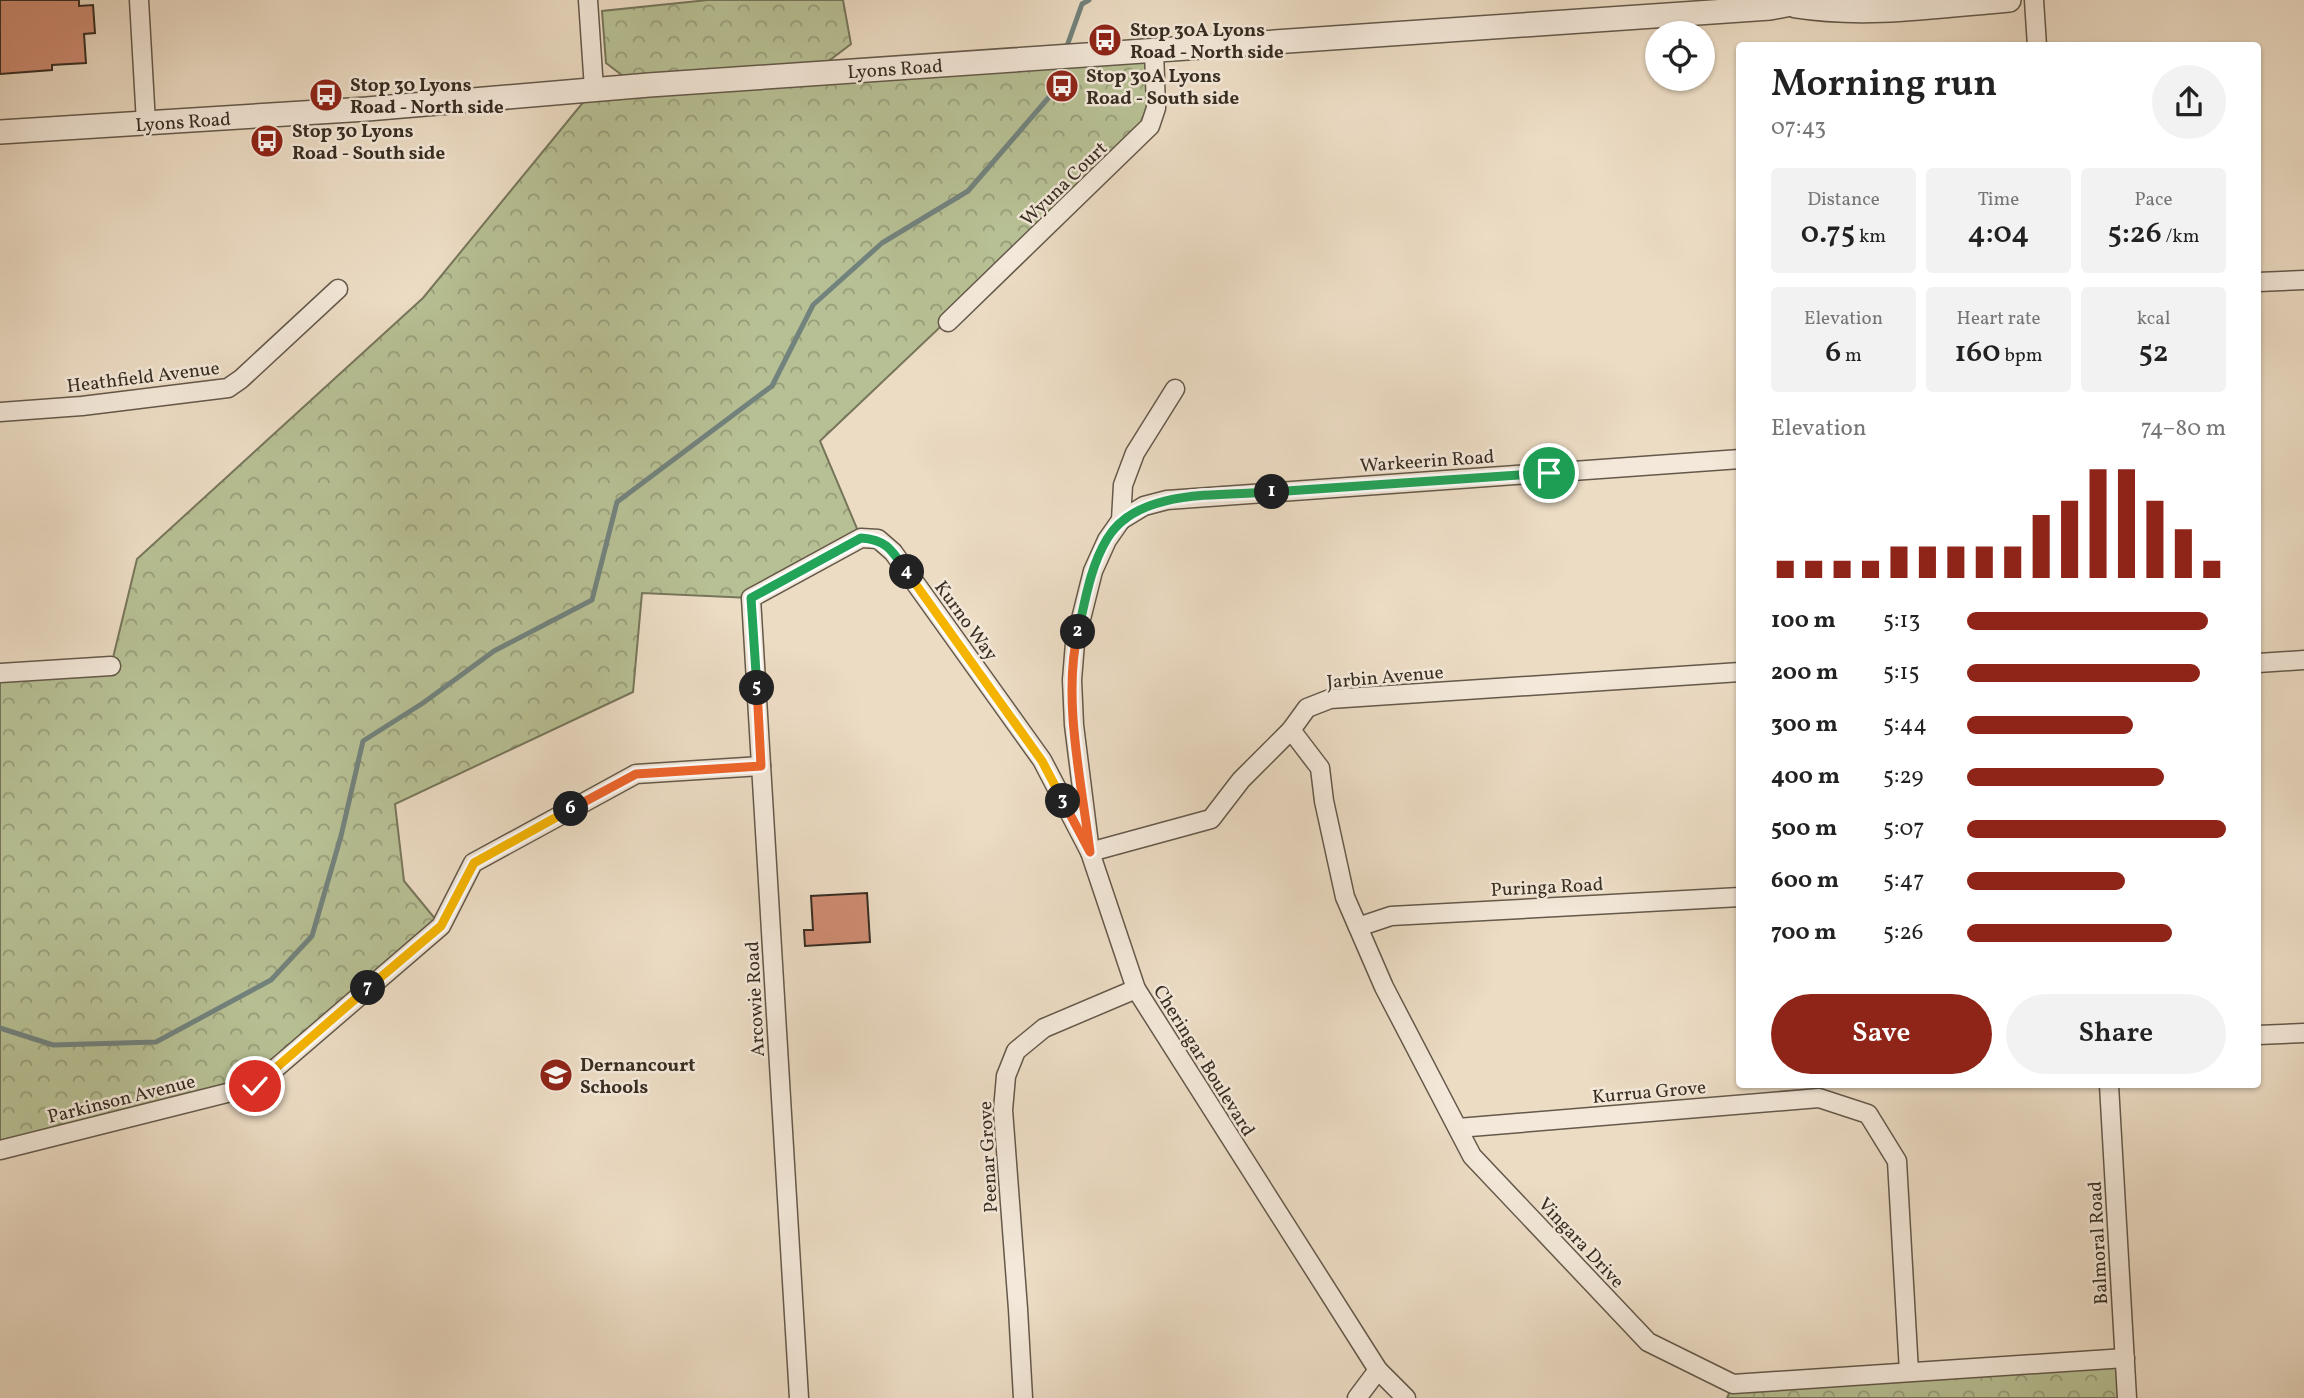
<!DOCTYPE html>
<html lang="en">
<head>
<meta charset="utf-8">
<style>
  body { margin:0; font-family:Vollkorn,serif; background:#f2f2f2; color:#222; height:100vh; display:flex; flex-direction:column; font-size:26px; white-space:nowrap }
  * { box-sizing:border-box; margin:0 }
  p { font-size:23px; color:#767676 }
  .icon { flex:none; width:38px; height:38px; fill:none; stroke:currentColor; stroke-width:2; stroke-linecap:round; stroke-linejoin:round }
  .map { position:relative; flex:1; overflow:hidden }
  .details { position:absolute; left:1736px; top:42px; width:525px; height:1046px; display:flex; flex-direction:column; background:#fff; border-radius:7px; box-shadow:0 2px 5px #0004 }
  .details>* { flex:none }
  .fabs { position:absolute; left:1645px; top:21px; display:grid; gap:14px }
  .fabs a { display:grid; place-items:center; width:70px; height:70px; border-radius:50%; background:#fff; box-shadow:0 2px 5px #0004; font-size:35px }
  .pin { position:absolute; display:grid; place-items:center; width:60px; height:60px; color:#fff; margin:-30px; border:4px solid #fff; border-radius:50%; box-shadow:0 2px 7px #0007 }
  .km { position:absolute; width:35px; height:35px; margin:-18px; border-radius:50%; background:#222; color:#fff; font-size:19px; line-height:35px; text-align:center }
  .round { display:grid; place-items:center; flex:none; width:74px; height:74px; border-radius:37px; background:#f2f2f2 }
  .summary { display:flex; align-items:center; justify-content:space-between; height:119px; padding:0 35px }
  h1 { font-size:38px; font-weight:600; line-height:52px }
  .figures { display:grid; grid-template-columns:repeat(3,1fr); gap:10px; height:119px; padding:7px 35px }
  .figures div { display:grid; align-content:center; border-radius:7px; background:#f2f2f2; text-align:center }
  .figures b { font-size:30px; font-weight:600 }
  .figures small { font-size:19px; font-weight:400 }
  .figures p { font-size:19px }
  .chart { height:196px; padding:14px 35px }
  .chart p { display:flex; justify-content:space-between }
  .chart svg { width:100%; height:126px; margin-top:7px; stroke:#8f2418; stroke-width:6 }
  .action { display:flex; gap:14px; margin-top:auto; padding:14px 35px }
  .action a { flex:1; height:80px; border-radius:42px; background:#8f2418; color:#fff; font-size:28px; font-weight:600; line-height:80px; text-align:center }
  .action a+a { background:#f2f2f2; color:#222 }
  ul { padding:0 35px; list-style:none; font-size:23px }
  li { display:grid; grid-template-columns:112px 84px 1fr; align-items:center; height:52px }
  li i { height:18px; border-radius:9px; background:#8f2418 }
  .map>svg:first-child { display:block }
  .forest { fill:url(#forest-crowns); stroke:#77765b; stroke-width:2 }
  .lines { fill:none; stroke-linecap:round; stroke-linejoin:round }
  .stream { stroke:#72827d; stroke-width:5 }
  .building { fill:#cf8c73; stroke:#372d22; stroke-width:2 }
  .minor-casing { stroke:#64594a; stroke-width:21 }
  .tertiary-casing { stroke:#64594a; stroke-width:26 }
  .minor { stroke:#f3e8d9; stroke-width:18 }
  .tertiary { stroke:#f3e8d9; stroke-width:23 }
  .split-1-casing { stroke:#fff; stroke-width:14 }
  .split-2-casing { stroke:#fff; stroke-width:14 }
  .split-3-casing { stroke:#fff; stroke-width:14 }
  .split-4-casing { stroke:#fff; stroke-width:14 }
  .split-5-casing { stroke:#fff; stroke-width:14 }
  .split-6-casing { stroke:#fff; stroke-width:14 }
  .split-7-casing { stroke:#fff; stroke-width:14 }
  .split-8-casing { stroke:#fff; stroke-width:14 }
  .split-1 { stroke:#22a559; stroke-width:9 }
  .split-2 { stroke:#22a559; stroke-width:9 }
  .split-3 { stroke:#f0652b; stroke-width:9 }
  .split-4 { stroke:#f5b400; stroke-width:9 }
  .split-5 { stroke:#22a559; stroke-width:9 }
  .split-6 { stroke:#f0652b; stroke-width:9 }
  .split-7 { stroke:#f5b400; stroke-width:9 }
  .split-8 { stroke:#f5b400; stroke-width:9 }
  .labels { text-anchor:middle; stroke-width:5; stroke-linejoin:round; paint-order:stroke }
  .poi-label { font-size:19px; font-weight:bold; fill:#372d22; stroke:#f3e8d9; text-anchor:start }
  .street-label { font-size:19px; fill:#372d22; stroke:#f3e8d9 }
</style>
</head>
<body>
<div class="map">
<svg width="2304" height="1398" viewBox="0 0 2304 1398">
  <defs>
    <pattern id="forest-crowns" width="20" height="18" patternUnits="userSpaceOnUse" patternTransform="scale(1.75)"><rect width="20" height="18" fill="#b7c094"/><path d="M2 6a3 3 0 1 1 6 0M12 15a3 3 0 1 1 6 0" fill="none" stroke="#969c78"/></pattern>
  </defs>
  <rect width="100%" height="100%" fill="#ecdcc4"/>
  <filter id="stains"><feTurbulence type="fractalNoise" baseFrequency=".00286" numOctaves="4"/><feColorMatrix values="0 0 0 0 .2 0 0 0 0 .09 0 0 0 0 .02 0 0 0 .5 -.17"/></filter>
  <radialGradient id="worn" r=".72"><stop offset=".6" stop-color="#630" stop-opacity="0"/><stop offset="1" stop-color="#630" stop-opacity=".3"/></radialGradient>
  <!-- forest -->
  <g class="forest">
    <path d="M 708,0 L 843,0 L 851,44 L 822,66 L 627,79 L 606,63 L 602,11 Z"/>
    <path d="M 1154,50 L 1155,95 L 1131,146 L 820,441 L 861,538 L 751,598 L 642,593 L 633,692 L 395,804 L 404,881 L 441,926 L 255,1086 L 0,1150 L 0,673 L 111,666 L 137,559 L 423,298 L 594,89 Z"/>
    <path d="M 2125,1358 L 2127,1398 L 1727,1398 L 1733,1384 Z"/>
  </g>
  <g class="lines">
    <!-- stream -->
    <g class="stream">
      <path d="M 1067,46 L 1082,4 L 1089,0"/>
      <path d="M 0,1028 L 53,1045 L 156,1042 L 271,980 L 312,936 L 341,836 L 363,741 L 423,703 L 494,651 L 592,600 L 617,502 L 772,386 L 813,305 L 882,243 L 968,191 L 1050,96 L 1060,67"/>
    </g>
  </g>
  <!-- building -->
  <g class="building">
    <path d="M 0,0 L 79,0 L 79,6 L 93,5 L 95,33 L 84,34 L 86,63 L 52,65 L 52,70 L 0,74 Z"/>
    <path d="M 867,893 L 870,942 L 805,946 L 804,930 L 813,930 L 811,896 Z"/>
  </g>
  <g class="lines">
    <defs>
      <g id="minor">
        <path d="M 139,0 L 146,123"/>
        <path d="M 588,0 L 594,89"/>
        <path d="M 2034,0 L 2037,46"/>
        <path d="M 2258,282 L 2304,280"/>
        <path d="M 948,322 L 1150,126 L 1156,108 L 1154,50"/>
        <path d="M 1175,389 L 1135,453 L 1123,485 L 1121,520 L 1107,540 L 1093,571 L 1075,643 L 1072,680 L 1074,725 L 1090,852 L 1136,989 L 1378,1370 L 1406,1398"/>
        <path d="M 0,412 L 82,406 L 228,388 L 241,379 L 338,289"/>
        <path d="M 1121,520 L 1144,506 L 1167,500 L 1740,459"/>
        <path d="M 2258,663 L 2304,660"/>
        <path d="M 0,673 L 111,666"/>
        <path d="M 1291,730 L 1320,768 L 1324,801 L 1345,897 L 1384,987 L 1472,1156 L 1648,1342 L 1733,1384 L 2125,1358"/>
        <path d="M 1090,852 L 1211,819 L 1241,780 L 1291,730 L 1307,708 L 1330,699 L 1740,672"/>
        <path d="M 1358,927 L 1391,916 L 1740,897"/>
        <path d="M 2258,1035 L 2304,1033"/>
        <path d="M 2109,1085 L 2127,1398"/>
        <path d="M 1458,1128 L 1819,1098 L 1868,1114 L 1897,1161 L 1909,1372"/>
        <path d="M 0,1150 L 255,1086 L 441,926 L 473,863 L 636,774 L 761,766"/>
        <path d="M 799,1398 L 751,598 L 861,538 L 878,539 L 893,552 L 1042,760 L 1090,852"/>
        <path d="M 1023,1398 L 1018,1309 L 1003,1110 L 1006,1076 L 1016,1051 L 1044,1028 L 1136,989"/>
        <path d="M 1357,1398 L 1378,1370"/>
      </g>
      <g id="tertiary">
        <path d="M 1796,6 C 1866,17 1938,6 2009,0"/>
        <path d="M 0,132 L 367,109 L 649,85 L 1770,8 L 1811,0"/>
      </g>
    </defs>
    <!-- minor casing -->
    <use href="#minor" class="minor-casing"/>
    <!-- tertiary casing -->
    <use href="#tertiary" class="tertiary-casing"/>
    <!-- minor -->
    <use href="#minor" class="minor"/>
    <!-- tertiary -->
    <use href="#tertiary" class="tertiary"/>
  </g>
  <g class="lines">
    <defs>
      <path id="split-1" d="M 1272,492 L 1549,473"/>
      <path id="split-2" d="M 1078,632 C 1085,602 1090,567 1107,539 C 1137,488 1219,496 1272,492"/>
      <path id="split-3" d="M 1063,801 L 1090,852 C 1082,785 1062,698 1078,632"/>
      <path id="split-4" d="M 907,572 L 1042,761 L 1063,801"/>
      <path id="split-5" d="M 757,688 L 751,598 L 861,538 C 888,540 892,551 907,572"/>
      <path id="split-6" d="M 571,809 L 636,774 L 761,766 L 757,688"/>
      <path id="split-7" d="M 368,988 L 441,926 L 474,863 L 571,809"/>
      <path id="split-8" d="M 255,1086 L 368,988"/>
    </defs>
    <!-- split-1 casing -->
    <use href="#split-1" class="split-1-casing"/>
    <!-- split-2 casing -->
    <use href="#split-2" class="split-2-casing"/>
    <!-- split-3 casing -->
    <use href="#split-3" class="split-3-casing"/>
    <!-- split-4 casing -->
    <use href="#split-4" class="split-4-casing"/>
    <!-- split-5 casing -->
    <use href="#split-5" class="split-5-casing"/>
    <!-- split-6 casing -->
    <use href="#split-6" class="split-6-casing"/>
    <!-- split-7 casing -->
    <use href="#split-7" class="split-7-casing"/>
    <!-- split-8 casing -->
    <use href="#split-8" class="split-8-casing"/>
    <!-- split-1 -->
    <use href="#split-1" class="split-1"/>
    <!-- split-2 -->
    <use href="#split-2" class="split-2"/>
    <!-- split-3 -->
    <use href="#split-3" class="split-3"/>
    <!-- split-4 -->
    <use href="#split-4" class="split-4"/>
    <!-- split-5 -->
    <use href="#split-5" class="split-5"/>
    <!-- split-6 -->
    <use href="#split-6" class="split-6"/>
    <!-- split-7 -->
    <use href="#split-7" class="split-7"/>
    <!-- split-8 -->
    <use href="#split-8" class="split-8"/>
  </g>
  <!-- icons -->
  <defs>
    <symbol id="bus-disc" viewBox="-11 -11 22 22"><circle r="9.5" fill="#8f2418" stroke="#f3e8d9"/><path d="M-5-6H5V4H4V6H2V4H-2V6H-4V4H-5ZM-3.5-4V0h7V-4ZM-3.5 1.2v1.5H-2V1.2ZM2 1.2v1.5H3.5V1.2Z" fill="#fff"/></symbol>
    <symbol id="school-disc" viewBox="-11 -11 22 22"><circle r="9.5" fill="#8f2418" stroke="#f3e8d9"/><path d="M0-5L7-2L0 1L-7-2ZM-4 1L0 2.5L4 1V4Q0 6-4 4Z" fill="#fff"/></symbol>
  </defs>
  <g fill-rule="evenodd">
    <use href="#bus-disc" x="1086" y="21" width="38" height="38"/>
    <use href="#bus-disc" x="1043" y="67" width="38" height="38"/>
    <use href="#bus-disc" x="307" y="76" width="38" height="38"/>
    <use href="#bus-disc" x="248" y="122" width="38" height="38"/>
    <use href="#school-disc" x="537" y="1056" width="38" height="38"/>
  </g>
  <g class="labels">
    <!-- poi labels -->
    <g class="poi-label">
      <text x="1130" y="36">Stop 30A Lyons<tspan x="1130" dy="22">Road - North side</tspan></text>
      <text x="1086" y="82">Stop 30A Lyons<tspan x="1086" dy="22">Road - South side</tspan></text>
      <text x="350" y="91">Stop 30 Lyons<tspan x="350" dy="22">Road - North side</tspan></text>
      <text x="292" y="137">Stop 30 Lyons<tspan x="292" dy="22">Road - South side</tspan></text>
      <text x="580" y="1071">Dernancourt<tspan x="580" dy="22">Schools</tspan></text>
    </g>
    <!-- street labels -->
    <g class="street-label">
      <text transform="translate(895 68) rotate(-4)" y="7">Lyons Road</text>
      <text transform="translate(183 121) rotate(-4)" y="7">Lyons Road</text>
      <text transform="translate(1063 183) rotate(-44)" y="7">Wyuna Court</text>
      <text transform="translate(143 376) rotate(-7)" y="7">Heathfield Avenue</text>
      <text transform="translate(1427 460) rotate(-4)" y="7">Warkeerin Road</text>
      <text transform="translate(967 620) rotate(54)" y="7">Kurno Way</text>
      <text transform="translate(1385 676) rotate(-5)" y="7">Jarbin Avenue</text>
      <text transform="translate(1547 886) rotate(-3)" y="7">Puringa Road</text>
      <text transform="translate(754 999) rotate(-93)" y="7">Arcowie Road</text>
      <text transform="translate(1205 1060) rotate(58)" y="7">Cheringar Boulevard</text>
      <text transform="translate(1649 1091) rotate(-5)" y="7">Kurrua Grove</text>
      <text transform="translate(121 1098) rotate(-14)" y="7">Parkinson Avenue</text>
      <text transform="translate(987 1157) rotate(-93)" y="7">Peenar Grove</text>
      <text transform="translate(1582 1242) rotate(47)" y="7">Vingara Drive</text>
      <text transform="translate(2097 1243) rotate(-93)" y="7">Balmoral Road</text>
    </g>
  </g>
  <rect width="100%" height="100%" filter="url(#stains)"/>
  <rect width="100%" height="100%" fill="url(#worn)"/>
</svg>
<div class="fabs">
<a><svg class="icon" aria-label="locate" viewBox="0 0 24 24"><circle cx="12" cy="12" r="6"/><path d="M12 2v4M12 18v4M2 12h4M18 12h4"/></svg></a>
</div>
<div class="pin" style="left:1549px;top:473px;background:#1e9e55"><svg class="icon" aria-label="arrive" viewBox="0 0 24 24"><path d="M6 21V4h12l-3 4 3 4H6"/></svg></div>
<div class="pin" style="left:255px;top:1086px;background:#d93025"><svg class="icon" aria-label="check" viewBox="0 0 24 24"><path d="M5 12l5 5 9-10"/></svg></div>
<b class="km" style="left:1272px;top:492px">1</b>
<b class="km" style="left:1078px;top:632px">2</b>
<b class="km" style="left:1063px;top:801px">3</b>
<b class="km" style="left:907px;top:572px">4</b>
<b class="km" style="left:757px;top:688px">5</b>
<b class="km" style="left:571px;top:809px">6</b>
<b class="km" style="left:368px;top:988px">7</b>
<section class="details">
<div class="summary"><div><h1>Morning run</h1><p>07:43</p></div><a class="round"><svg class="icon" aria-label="share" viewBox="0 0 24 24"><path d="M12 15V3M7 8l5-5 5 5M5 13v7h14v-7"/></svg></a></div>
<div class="figures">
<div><p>Distance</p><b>0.75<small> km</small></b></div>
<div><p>Time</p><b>4:04</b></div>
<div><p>Pace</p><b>5:26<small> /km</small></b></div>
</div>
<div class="figures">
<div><p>Elevation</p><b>6<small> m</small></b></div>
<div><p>Heart rate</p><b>160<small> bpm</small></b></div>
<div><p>kcal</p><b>52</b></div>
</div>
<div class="chart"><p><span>Elevation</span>74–80 m</p>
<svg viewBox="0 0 160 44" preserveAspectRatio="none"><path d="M5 44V38M15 44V38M25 44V38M35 44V38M45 44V33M55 44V33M65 44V33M75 44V33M85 44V33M95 44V22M105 44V17M115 44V6M125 44V6M135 44V17M145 44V27M155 44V38"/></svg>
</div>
<ul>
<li><b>100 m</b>5:13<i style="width:93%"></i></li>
<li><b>200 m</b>5:15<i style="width:90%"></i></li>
<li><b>300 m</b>5:44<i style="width:64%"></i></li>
<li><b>400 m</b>5:29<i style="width:76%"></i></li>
<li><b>500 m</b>5:07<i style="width:100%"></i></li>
<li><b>600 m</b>5:47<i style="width:61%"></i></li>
<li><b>700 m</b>5:26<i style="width:79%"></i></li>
</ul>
<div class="action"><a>Save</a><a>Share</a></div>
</section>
</div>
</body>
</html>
